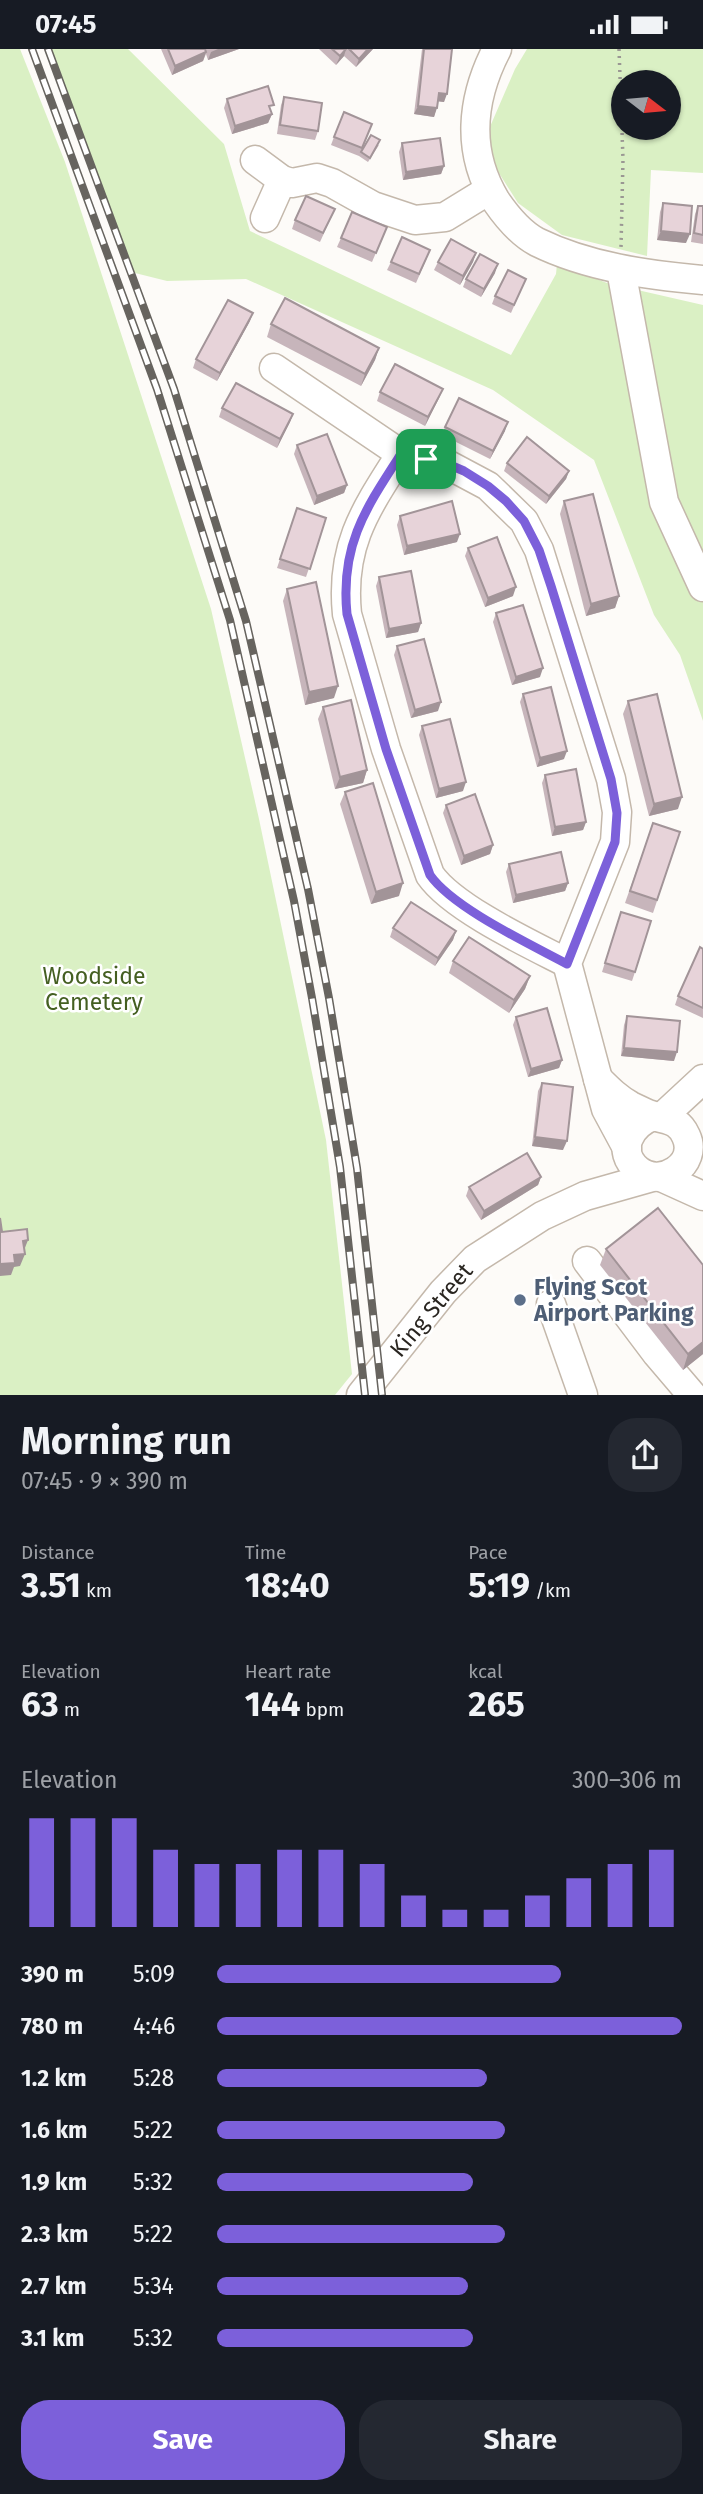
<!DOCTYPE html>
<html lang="en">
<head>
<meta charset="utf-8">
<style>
  body { margin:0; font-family:"Fira Sans",sans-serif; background:#242831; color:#f1f3f6; height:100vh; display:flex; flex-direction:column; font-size:26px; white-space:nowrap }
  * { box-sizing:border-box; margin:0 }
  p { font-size:23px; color:#9ea1a6 }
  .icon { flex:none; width:38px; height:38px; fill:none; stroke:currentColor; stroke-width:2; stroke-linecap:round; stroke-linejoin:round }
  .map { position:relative; height:1346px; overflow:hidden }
  .side { display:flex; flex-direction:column; background:#171b24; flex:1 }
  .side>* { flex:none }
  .needle { width:46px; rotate:106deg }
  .controls { position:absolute; left:611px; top:21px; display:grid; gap:14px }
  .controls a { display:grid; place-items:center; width:70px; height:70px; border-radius:50%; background:#171b24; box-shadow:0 2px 5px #0004; font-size:35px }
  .pin { position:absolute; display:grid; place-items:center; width:60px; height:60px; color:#fff; margin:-30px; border-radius:14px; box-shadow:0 4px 10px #0006 }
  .round { display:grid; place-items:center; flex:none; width:74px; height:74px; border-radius:28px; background:#242831 }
  .overview { display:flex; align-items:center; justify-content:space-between; height:119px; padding:0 21px }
  h1 { font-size:38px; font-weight:700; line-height:52px }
  .metrics { display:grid; grid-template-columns:repeat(3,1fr); gap:10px; height:119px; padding:7px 21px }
  .metrics div { display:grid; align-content:center }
  .metrics b { font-size:35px; font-weight:700 }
  .metrics small { font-size:19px; font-weight:400 }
  .metrics p { font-size:19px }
  .chart { height:196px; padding:14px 21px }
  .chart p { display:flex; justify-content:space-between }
  .chart svg { width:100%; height:126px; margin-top:7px; stroke:#7c60da; stroke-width:6 }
  .button { display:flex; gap:14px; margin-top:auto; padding:14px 21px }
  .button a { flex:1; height:80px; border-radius:28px; background:#7c60da; color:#fff; font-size:28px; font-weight:700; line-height:80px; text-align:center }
  .button a+a { background:#242831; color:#f1f3f6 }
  ul { padding:0 21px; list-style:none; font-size:23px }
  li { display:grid; grid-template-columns:112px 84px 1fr; align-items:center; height:52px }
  li i { height:18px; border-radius:9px; background:#7c60da }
  .status { display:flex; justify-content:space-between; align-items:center; height:49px; padding:0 35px; background:#171b24; direction:ltr }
  .status svg { height:19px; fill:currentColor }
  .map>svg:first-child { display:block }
  .green { fill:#daf0c4; fill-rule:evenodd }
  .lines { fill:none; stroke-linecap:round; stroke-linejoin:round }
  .minor-casing { stroke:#c4b8ab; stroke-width:31 }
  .path { stroke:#9a9793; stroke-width:3.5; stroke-dasharray:2 5; stroke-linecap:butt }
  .minor { stroke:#fff; stroke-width:28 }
  .rail-casing { stroke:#67645f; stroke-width:8 }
  .rail { stroke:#fff; stroke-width:5; stroke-dasharray:16; stroke-linecap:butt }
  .wall { fill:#c7b5bb }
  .shaded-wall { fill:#a29498 }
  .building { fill:#e7d3d9; stroke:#a29498; stroke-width:2 }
  .route-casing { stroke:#fff; stroke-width:14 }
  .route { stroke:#7c60da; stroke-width:9 }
  .service-dot { fill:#5c6f8a; stroke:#fff; stroke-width:2.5 }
  .labels { text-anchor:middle; stroke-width:5; stroke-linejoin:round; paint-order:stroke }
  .park-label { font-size:23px; fill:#445f21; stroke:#fff }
  .service-label { font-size:23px; font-weight:bold; fill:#4e5e75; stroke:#fff; text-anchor:start }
  .street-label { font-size:23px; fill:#292520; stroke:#fff }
</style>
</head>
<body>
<div class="status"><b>07:45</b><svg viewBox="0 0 49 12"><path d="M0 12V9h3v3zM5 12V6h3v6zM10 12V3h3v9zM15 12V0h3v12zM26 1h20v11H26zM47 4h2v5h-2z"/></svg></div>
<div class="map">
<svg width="703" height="1346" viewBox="0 0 703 1346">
  <rect width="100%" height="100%" fill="#fdfbf8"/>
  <!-- green -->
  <g class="green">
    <path d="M 0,0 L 20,0 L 65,113 L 211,560 L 259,770 L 326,1091 L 352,1325 L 335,1346 L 0,1346 Z"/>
    <path d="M 47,0 L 128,0 L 224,95 L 250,182 L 511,306 L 556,225 L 557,215 L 607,234 L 703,256 L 703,672 L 680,606 L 654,566 L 594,411 L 493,341 L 246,230 L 167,232 L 131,223 Z"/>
    <path d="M 527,0 L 703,0 L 703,124 L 651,121 L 647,207 L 562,186 L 518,154 L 492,113 L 489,80 L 515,20 ZM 623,33 L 668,33 L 668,79 L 623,79 Z"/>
  </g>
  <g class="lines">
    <defs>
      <g id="minor">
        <path d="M 497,0 C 471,50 466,103 496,152 C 507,168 520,184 537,193 C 588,218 647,226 703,231"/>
        <path d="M 255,111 L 282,131 L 292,134 L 317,129 L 332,134 L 373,157 L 415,171 L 445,168 L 489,141"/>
        <path d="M 265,169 L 282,131"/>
        <path d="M 621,221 L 664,453 L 703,538"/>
        <path d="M 274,319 L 401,405 L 443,413 L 488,437 L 524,472 L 539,501 L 611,730 L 617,763 L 615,793 L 567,914 L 606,1060 L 627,1099"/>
        <path d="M 401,405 C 366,460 340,496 347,565 L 386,700 L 430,826 C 453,859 530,895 567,914"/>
        <path d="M 598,1030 C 609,1041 618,1050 631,1057 C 638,1060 644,1064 651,1066 C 666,1072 678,1069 686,1087 C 699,1115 661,1140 638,1121 C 615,1102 630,1076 653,1067"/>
        <path d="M 662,1068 L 703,1030"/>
        <path d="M 661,1128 L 703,1147"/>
        <path d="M 587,1212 L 657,1305 L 692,1346"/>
        <path d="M 551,1255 L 583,1346"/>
        <path d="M 361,1346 L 443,1243 L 475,1210 L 542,1167 L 585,1147 L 652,1128"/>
      </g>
    </defs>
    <!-- minor casing -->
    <use href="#minor" class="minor-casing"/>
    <!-- path -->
    <path class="path" d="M 619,0 L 623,110 L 621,198"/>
    <!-- minor -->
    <use href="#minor" class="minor"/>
    <defs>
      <g id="rail">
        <path d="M 32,0 L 157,340 L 230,571 L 294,852 L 312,949 L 340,1118 L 365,1346"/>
        <path d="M 48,0 L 174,340 L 246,572 L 308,840 L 329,949 L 357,1119 L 382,1346"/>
      </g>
    </defs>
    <!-- rail casing -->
    <use href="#rail" class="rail-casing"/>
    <!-- rail -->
    <use href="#rail" class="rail"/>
  </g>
  <!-- wall -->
  <g class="wall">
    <path d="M 161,0 L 239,0 L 208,11 L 206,5 L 203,12 L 172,26 Z"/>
    <path d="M 319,0 L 373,0 L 356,18 L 344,7 L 336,16 Z"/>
    <path d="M 422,0 L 452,0 L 444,53 L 438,52 L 434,68 L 414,65 Z"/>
    <path d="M 284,48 L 318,82 L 315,91 L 277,85 L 281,56 Z"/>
    <path d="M 227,50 L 271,63 L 272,65 L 268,74 L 232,85 L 224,59 Z"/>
    <path d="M 372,75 L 362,101 L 379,96 L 368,113 L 359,107 L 331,96 L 334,88 Z"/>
    <path d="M 402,94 L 444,117 L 441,125 L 403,131 L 399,103 Z"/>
    <path d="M 663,154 L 686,194 L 657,191 L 660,163 Z"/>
    <path d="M 698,157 L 703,157 L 703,195 L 691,193 L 695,165 Z"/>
    <path d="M 335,160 L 320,193 L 292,180 L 295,171 Z"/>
    <path d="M 387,178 L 372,213 L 337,198 L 341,189 Z"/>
    <path d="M 476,204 L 473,213 L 460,236 L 434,221 L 438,213 Z"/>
    <path d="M 427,209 L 416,234 L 387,221 L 391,213 Z"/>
    <path d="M 495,224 L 481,248 L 463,238 L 466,230 Z"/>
    <path d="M 526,230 L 511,264 L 492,255 L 495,247 Z"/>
    <path d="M 250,272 L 217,332 L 193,319 L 196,310 Z"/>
    <path d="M 271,275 L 379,299 L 375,311 L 361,337 L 267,288 Z"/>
    <path d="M 443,340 L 439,349 L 425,377 L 377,352 L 380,343 Z"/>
    <path d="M 222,359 L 293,365 L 290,373 L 277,399 L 219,368 Z"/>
    <path d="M 445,378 L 505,382 L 490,410 L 442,386 Z"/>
    <path d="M 297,396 L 347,436 L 344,444 L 314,456 L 294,405 Z"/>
    <path d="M 507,414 L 569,422 L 566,430 L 546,455 L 504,422 Z"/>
    <path d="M 564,452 L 619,547 L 615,559 L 586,567 L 560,465 Z"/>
    <path d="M 297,459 L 326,469 L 306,528 L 277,519 Z"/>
    <path d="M 400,467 L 457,493 L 404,506 L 397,476 Z"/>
    <path d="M 468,499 L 513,547 L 485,558 L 465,507 Z"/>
    <path d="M 379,528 L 421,574 L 418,583 L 386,589 L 376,537 Z"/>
    <path d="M 287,540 L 334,649 L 305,656 L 283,552 Z"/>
    <path d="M 496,564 L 540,628 L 512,636 L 493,573 Z"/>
    <path d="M 397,597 L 438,662 L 411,669 L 394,606 Z"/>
    <path d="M 523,645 L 564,710 L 537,718 L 520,653 Z"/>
    <path d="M 628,652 L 678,760 L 649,767 L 623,665 Z"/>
    <path d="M 323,658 L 367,721 L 363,734 L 335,740 L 318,670 Z"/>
    <path d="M 422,677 L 463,742 L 436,749 L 419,686 Z"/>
    <path d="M 545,726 L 586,773 L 583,781 L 552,787 L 542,734 Z"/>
    <path d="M 345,743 L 399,847 L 371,855 L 340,755 Z"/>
    <path d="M 446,756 L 493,796 L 490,805 L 461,816 L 443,764 Z"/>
    <path d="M 653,774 L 680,783 L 653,864 L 625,854 Z"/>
    <path d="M 509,815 L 568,834 L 565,842 L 513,854 L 506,823 Z"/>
    <path d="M 621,863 L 635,923 L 632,932 L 602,923 Z"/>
    <path d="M 393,879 L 456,882 L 453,891 L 435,917 L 390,888 Z"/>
    <path d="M 703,900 L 703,969 L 675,956 L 678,947 Z"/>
    <path d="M 453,912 L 530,927 L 525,940 L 509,964 L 449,924 Z"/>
    <path d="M 627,967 L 674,1012 L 621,1007 L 624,976 Z"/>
    <path d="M 516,968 L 562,1011 L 559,1019 L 528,1028 L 513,976 Z"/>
    <path d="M 542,1034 L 563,1101 L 532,1097 L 538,1042 Z"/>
    <path d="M 541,1128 L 538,1136 L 481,1171 L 466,1147 L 469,1138 Z"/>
    <path d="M 606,1200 L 703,1216 L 703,1305 L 683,1321 L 600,1216 Z"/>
  </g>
  <!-- shaded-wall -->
  <g class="shaded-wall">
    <path d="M 218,0 L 239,0 L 208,11 L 211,3 Z"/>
    <path d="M 346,0 L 344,7 L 336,16 L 340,7 Z"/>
    <path d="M 368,0 L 373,0 L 356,18 L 359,10 Z"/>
    <path d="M 206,3 L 203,12 L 172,26 L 175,17 Z"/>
    <path d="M 439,44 L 447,45 L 444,53 L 435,52 Z"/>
    <path d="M 418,57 L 437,59 L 434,68 L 414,65 Z"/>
    <path d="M 272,65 L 268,74 L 232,85 L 235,77 Z"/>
    <path d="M 444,117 L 441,125 L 403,131 L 406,123 Z"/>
    <path d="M 661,182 L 690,185 L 686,194 L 657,191 Z"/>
    <path d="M 476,204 L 473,213 L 460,236 L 463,227 Z"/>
    <path d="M 498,215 L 495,224 L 481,248 L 484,240 Z"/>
    <path d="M 253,264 L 250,272 L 217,332 L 220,324 Z"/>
    <path d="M 379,299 L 375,311 L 361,337 L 365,325 Z"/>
    <path d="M 443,340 L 439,349 L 425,377 L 428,368 Z"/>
    <path d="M 293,365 L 290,373 L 277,399 L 280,390 Z"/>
    <path d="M 508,373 L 505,382 L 490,410 L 493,402 Z"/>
    <path d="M 569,422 L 566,430 L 546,455 L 549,447 Z"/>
    <path d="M 347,436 L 344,444 L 314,456 L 317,447 Z"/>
    <path d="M 460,485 L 457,493 L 404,506 L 407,497 Z"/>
    <path d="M 516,538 L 513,547 L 485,558 L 488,549 Z"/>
    <path d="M 619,547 L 615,559 L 586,567 L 591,555 Z"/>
    <path d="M 421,574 L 418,583 L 386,589 L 389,580 Z"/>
    <path d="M 543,619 L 540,628 L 512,636 L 516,628 Z"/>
    <path d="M 338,637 L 334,649 L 305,656 L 309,643 Z"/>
    <path d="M 441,653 L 438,662 L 411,669 L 415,661 Z"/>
    <path d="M 567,702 L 564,710 L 537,718 L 540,709 Z"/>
    <path d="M 367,721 L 363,734 L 335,740 L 340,728 Z"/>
    <path d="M 466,733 L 463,742 L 436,749 L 439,740 Z"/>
    <path d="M 682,748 L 678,760 L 649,767 L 654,755 Z"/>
    <path d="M 586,773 L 583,781 L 552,787 L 555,778 Z"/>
    <path d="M 493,796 L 490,805 L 461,816 L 464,807 Z"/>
    <path d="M 403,834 L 399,847 L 371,855 L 376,843 Z"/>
    <path d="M 568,834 L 565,842 L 513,854 L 516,846 Z"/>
    <path d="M 456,882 L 453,891 L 435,917 L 438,909 Z"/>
    <path d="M 530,927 L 525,940 L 509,964 L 514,951 Z"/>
    <path d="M 624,999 L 677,1003 L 674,1012 L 621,1007 Z"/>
    <path d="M 562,1011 L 559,1019 L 528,1028 L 531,1020 Z"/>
    <path d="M 535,1088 L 567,1092 L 563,1101 L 532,1097 Z"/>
    <path d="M 541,1128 L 538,1136 L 481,1171 L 484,1162 Z"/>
    <path d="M 28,1191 L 23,1204 L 23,1192 Z"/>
    <path d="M 25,1205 L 20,1217 L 14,1218 L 11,1226 L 0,1227 L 0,1215 L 14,1206 Z"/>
    <path d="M 703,1293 L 703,1305 L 683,1321 L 688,1305 Z"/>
  </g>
  <!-- building -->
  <g class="building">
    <path d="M 168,0 L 205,0 L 206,3 L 175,17 Z"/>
    <path d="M 332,0 L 346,0 L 340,7 Z"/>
    <path d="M 349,0 L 368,0 L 359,10 Z"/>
    <path d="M 424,0 L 452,0 L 447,45 L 439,44 L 437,59 L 418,57 Z"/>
    <path d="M 268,37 L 274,56 L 269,57 L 272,65 L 235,77 L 227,50 Z"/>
    <path d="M 284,48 L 322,54 L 318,82 L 280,76 Z"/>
    <path d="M 344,63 L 372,75 L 362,99 L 334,88 Z"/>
    <path d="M 371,86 L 380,91 L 370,109 L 361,103 Z"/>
    <path d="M 440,89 L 444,117 L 406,123 L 402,94 Z"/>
    <path d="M 306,147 L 335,160 L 323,184 L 295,171 Z"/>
    <path d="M 663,154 L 692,157 L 690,185 L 661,182 Z"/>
    <path d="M 698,157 L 703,157 L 703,186 L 694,184 Z"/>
    <path d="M 352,163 L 387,178 L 376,204 L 341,189 Z"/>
    <path d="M 402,188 L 430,201 L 419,225 L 391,213 Z"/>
    <path d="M 451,190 L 476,204 L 463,227 L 438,213 Z"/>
    <path d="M 480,205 L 498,215 L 484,240 L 466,230 Z"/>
    <path d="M 508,221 L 526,230 L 514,256 L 495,247 Z"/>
    <path d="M 285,249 L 379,299 L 365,325 L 271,275 Z"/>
    <path d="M 228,251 L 253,264 L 220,324 L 196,310 Z"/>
    <path d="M 395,315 L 443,340 L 428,368 L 380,343 Z"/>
    <path d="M 236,334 L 293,365 L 280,390 L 222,359 Z"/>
    <path d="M 459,349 L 508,373 L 493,402 L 445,378 Z"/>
    <path d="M 327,385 L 347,436 L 317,447 L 297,396 Z"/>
    <path d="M 527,388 L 569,422 L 549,447 L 507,414 Z"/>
    <path d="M 593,445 L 619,547 L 591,555 L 564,452 Z"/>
    <path d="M 452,452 L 460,485 L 407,497 L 400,467 Z"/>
    <path d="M 297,459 L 326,469 L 310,520 L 280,510 Z"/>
    <path d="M 497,488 L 516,538 L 488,549 L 468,499 Z"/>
    <path d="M 411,522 L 421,574 L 389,580 L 379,528 Z"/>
    <path d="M 316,533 L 338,637 L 309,643 L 287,540 Z"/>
    <path d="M 523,556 L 543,619 L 516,628 L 496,564 Z"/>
    <path d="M 424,590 L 441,653 L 415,661 L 397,597 Z"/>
    <path d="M 551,638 L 567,702 L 540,709 L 523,645 Z"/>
    <path d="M 657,645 L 682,748 L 654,755 L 628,652 Z"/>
    <path d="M 351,651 L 367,721 L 340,728 L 323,658 Z"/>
    <path d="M 450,670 L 466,733 L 439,740 L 422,677 Z"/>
    <path d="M 576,720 L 586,773 L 555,778 L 545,726 Z"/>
    <path d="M 373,734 L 403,834 L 376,843 L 345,743 Z"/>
    <path d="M 475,745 L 493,796 L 464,807 L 446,756 Z"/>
    <path d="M 653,774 L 680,783 L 657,851 L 630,842 Z"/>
    <path d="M 561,803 L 568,834 L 516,846 L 509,815 Z"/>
    <path d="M 411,853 L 456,882 L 438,909 L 393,879 Z"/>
    <path d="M 621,863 L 651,872 L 635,923 L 605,914 Z"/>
    <path d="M 469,888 L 530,927 L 514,951 L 453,912 Z"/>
    <path d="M 700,898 L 703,900 L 703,959 L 678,947 Z"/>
    <path d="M 547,959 L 562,1011 L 531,1020 L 516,968 Z"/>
    <path d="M 627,967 L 680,972 L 677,1003 L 624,999 Z"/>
    <path d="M 542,1034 L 573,1038 L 567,1092 L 535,1088 Z"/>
    <path d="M 527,1104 L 541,1128 L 484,1162 L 469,1138 Z"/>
    <path d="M 658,1159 L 703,1216 L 703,1293 L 688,1305 L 606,1200 Z"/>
    <path d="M 0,1169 L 2,1183 L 27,1180 L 28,1191 L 23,1192 L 25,1205 L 14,1206 L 15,1214 L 0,1215 Z"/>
  </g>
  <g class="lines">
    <defs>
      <path id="route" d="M 401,405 L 443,413 L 464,422 L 488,437 L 506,452 L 524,472 L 539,501 L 551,537 L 611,730 L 617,764 L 615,793 L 567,915 C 530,895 453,859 430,826 L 386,700 L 347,565 C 340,496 366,459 401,405 Z"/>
    </defs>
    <!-- route casing -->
    <use href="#route" class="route-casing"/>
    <!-- route -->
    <use href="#route" class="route"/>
  </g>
  <!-- markers -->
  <circle class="service-dot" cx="520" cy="1251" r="7"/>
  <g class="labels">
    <!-- park labels -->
    <g class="park-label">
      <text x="94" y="935">Woodside<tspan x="94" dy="26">Cemetery</tspan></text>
    </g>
    <!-- service labels -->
    <g class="service-label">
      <text x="534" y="1246">Flying Scot<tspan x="534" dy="26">Airport Parking</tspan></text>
    </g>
    <!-- street labels -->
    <g class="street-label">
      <text transform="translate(431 1261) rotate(-50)" y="8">King Street</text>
    </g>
  </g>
</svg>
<div class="controls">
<a><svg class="needle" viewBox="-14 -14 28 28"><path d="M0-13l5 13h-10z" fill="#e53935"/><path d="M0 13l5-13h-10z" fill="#9ea1a6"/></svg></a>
</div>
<div class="pin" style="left:426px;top:410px;background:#1e9e55"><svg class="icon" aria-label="arrive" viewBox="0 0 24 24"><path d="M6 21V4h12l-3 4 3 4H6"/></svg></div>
</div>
<section class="side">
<div class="overview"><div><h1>Morning run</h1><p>07:45 · 9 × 390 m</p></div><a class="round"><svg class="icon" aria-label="share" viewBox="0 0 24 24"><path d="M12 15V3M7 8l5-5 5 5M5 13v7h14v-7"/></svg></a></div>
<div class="metrics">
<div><p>Distance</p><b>3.51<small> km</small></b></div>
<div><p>Time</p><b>18:40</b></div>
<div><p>Pace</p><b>5:19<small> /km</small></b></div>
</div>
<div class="metrics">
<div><p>Elevation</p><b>63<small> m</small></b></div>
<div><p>Heart rate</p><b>144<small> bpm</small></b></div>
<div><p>kcal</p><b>265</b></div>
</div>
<div class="chart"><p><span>Elevation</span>300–306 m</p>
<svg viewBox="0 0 160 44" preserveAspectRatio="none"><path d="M5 44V6M15 44V6M25 44V6M35 44V17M45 44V22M55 44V22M65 44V17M75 44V17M85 44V22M95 44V33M105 44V38M115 44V38M125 44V33M135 44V27M145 44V22M155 44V17"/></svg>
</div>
<ul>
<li><b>390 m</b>5:09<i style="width:74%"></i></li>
<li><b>780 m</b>4:46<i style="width:100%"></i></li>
<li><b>1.2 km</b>5:28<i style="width:58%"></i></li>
<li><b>1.6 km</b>5:22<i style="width:62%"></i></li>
<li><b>1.9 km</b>5:32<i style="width:55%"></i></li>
<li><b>2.3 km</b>5:22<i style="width:62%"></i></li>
<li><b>2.7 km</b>5:34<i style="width:54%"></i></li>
<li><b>3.1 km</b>5:32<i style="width:55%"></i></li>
</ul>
<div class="button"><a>Save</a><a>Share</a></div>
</section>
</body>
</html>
